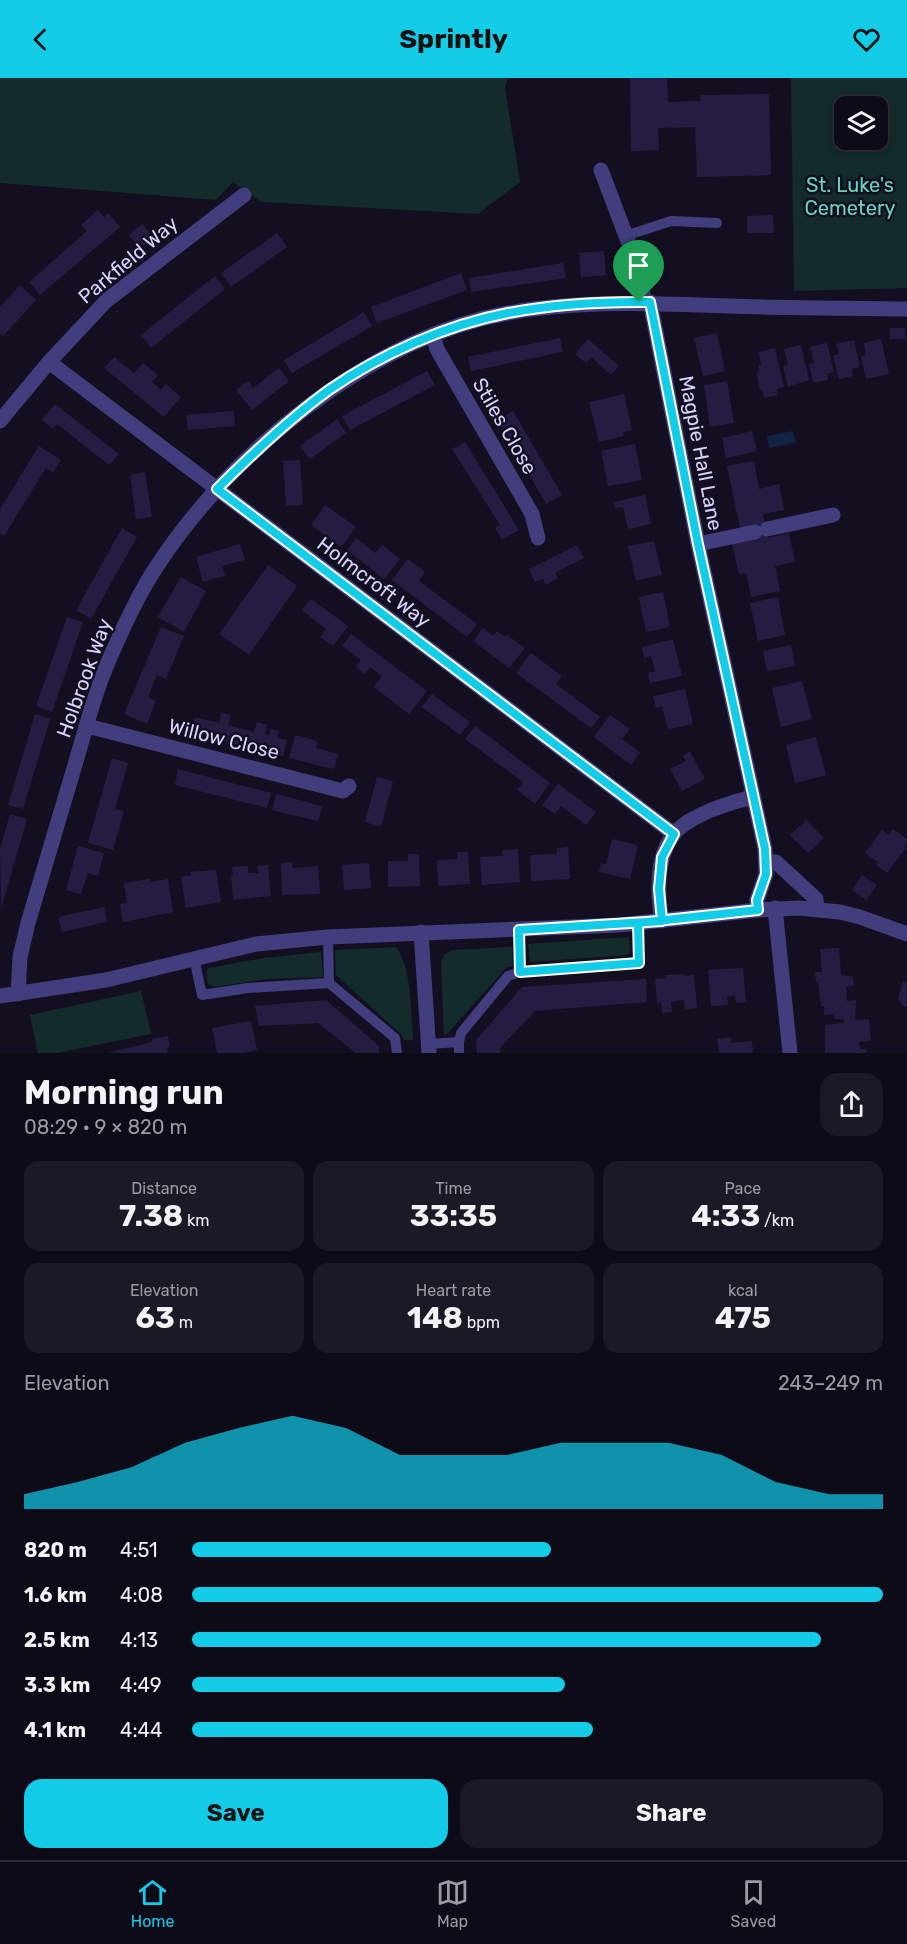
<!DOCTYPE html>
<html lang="en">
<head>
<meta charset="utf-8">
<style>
  body { margin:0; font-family:Rubik,sans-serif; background:#1c1926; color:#f1f3f6; height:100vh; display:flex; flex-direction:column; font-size:22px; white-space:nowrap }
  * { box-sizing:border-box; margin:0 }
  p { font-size:20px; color:#9b9ba2 }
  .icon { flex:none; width:33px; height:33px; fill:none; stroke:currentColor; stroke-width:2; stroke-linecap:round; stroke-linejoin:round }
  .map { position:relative; height:975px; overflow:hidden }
  .drawer { display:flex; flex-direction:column; background:#0e0b19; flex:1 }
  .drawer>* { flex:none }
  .controls { position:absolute; left:834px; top:18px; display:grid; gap:12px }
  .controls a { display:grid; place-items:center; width:54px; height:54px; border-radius:12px; background:#0e0b19; box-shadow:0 3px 15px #0003,0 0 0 2px #2e2b38; font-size:30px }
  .pin { position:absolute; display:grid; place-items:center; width:51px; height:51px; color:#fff; margin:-62px -26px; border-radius:50% 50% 50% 0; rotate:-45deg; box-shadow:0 0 6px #0007 }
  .pin .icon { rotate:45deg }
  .round { display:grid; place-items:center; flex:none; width:63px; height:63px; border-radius:18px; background:#1c1926 }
  .headline { display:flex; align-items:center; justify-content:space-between; height:102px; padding:0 24px }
  h1 { font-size:33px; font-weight:700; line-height:45px }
  .stats { display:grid; grid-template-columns:repeat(3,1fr); gap:9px; height:102px; padding:6px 24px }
  .stats div { display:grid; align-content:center; border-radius:15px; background:#1c1926; text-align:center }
  .stats b { font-size:30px; font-weight:700 }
  .stats small { font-size:16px; font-weight:400 }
  .stats p { font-size:16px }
  .chart { height:168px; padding:12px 24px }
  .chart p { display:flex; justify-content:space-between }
  .chart svg { width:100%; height:108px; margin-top:6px; fill:#12cce8; opacity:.7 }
  .button { display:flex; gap:12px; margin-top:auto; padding:12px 24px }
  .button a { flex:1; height:69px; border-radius:18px; background:#12cce8; color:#111; font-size:24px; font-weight:700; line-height:69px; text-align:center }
  .button a+a { background:#1c1926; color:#f1f3f6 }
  ul { padding:0 24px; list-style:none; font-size:20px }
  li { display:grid; grid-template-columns:96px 72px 1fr; align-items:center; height:45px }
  li i { height:15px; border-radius:8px; background:#12cce8 }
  header { display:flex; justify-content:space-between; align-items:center; height:78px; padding:0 24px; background:#12cce8; color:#111; font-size:27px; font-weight:700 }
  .tabs { display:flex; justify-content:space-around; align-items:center; height:84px; border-top:2px solid #2e2b38; background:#0e0b19; font-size:16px; color:#9b9ba2 }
  .tabs a { display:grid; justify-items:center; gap:3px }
  .tabs .current { color:#12cce8 }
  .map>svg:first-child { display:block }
  .green { fill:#132b2b; fill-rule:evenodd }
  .water { fill:#112343 }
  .building { fill:#251d41 }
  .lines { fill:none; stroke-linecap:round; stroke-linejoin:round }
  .service { stroke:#423e7d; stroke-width:10 }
  .minor { stroke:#423e7d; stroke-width:15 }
  .tertiary { stroke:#423e7d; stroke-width:15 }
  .route-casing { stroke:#fff; stroke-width:12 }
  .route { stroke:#12cce8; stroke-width:8 }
  .labels { text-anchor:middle; stroke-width:5; stroke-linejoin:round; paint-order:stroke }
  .park-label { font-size:20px; fill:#65d6bd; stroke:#130f21 }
  .street-label { font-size:20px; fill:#d9d3fc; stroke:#130f21 }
</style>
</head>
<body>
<header><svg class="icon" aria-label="back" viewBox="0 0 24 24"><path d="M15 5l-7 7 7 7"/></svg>Sprintly<svg class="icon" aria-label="heart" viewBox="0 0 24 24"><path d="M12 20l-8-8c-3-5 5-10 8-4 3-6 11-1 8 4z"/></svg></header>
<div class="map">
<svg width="907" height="975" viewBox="0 0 907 975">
  <rect width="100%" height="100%" fill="#130f21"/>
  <!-- green -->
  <g class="green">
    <path d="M 0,0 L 508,0 L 505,10 L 520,104 L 478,136 L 261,124 L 233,104 L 216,122 L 0,105 Z"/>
    <path d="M 791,0 L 907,0 L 907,210 L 794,213 ZM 844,28 L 878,28 L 878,62 L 844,62 Z"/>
    <path d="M 629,859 L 630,874 L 627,877 L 530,884 L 528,866 Z"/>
    <path d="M 396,869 C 412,890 411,935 413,962 L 404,962 L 401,956 L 336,897 L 335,872 Z"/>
    <path d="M 512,869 L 513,888 L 507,889 L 448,955 L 444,957 L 441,883 L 445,876 L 452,872 Z"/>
    <path d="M 321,874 L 323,899 L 267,901 L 214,909 L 208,906 L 206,894 L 209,890 L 263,880 Z"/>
    <path d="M 141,913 L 151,956 L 57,975 L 38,975 L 30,937 Z"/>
  </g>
  <!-- water -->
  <path class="water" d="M 793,353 L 796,365 L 769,370 L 767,358 Z"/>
  <!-- building -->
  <g class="building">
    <path d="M 630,0 L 667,0 L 668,24 L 700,23 L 701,17 L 769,16 L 771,97 L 697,99 L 695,49 L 658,50 L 659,72 L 631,73 Z"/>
    <path d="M 98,132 L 104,139 L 108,135 L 120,149 L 40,217 L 29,204 L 87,153 L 81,147 Z"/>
    <path d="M 773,137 L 774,155 L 747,155 L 747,138 Z"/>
    <path d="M 142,146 L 153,159 L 140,170 L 129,157 Z"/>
    <path d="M 277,155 L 287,169 L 231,209 L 221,195 Z"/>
    <path d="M 604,173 L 606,197 L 581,199 L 579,175 Z"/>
    <path d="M 563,185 L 566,200 L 471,214 L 469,200 Z"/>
    <path d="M 461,195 L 467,212 L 377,245 L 371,229 Z"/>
    <path d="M 215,198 L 225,211 L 151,270 L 141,257 Z"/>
    <path d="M 20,207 L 36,222 L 3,258 L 0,255 L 0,229 Z"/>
    <path d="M 364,234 L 372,248 L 292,295 L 284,282 Z"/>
    <rect x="890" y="250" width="15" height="11"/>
    <path d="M 717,255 L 725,293 L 703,298 L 694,260 Z"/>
    <path d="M 560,260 L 563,274 L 471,293 L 468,279 Z"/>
    <path d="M 588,261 L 619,288 L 611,297 L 591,279 L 586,285 L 575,276 Z"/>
    <path d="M 881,261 L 889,296 L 866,301 L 861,278 L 866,277 L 864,265 Z"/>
    <path d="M 854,262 L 860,289 L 852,291 L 853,298 L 839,301 L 833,278 L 839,276 L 836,266 Z"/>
    <path d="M 827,265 L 834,294 L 827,296 L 828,302 L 813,305 L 809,286 L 814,285 L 810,269 Z"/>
    <path d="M 801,267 L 809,302 L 788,309 L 783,288 L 788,287 L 784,271 Z"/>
    <path d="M 775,270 L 784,309 L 777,311 L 778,317 L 764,320 L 762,311 L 760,312 L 756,295 L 759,294 L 758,287 L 761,287 L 759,274 Z"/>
    <path d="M 114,279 L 134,295 L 143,285 L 158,297 L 152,304 L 161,312 L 166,306 L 181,319 L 164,339 L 104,290 Z"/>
    <path d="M 279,290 L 289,303 L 252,332 L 236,312 L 248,303 L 253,310 Z"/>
    <path d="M 427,293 L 435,307 L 350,352 L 342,338 Z"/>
    <path d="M 727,303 L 734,345 L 710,349 L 704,307 Z"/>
    <path d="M 624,316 L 632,352 L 623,354 L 624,358 L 599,364 L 589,324 Z"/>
    <path d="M 55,326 L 119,376 L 109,387 L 57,346 L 53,351 L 42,342 Z"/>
    <path d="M 234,333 L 235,348 L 188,352 L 186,337 Z"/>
    <path d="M 513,333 L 562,417 L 546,426 L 498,342 Z"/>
    <path d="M 337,341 L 346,355 L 310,381 L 300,368 Z"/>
    <path d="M 752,353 L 757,373 L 726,380 L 722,360 Z"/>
    <path d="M 465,364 L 519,452 L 502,462 L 495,450 L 500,447 L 452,371 Z"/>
    <path d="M 635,366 L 642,402 L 608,408 L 601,373 Z"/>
    <path d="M 39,368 L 61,382 L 53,394 L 46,390 L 4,458 L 0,455 L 0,431 Z"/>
    <path d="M 300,382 L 303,427 L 286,428 L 283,383 Z"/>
    <path d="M 754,383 L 759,411 L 779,406 L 784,432 L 763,436 L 768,460 L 789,455 L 795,484 L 775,488 L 780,513 L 751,519 L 746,495 L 739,496 L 732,466 L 740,450 L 727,388 Z"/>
    <path d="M 145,394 L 152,439 L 136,441 L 130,397 Z"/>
    <path d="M 645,417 L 651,446 L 628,451 L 623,429 L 616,430 L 614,424 Z"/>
    <path d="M 325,427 L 356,449 L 341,469 L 311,447 Z"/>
    <path d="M 122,450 L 137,459 L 91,541 L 76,532 Z"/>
    <path d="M 356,460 L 375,475 L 382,467 L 400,481 L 384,501 L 347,472 Z"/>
    <path d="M 654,463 L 662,497 L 636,503 L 628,468 Z"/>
    <path d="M 240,466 L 245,482 L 222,488 L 225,498 L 203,504 L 196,479 Z"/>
    <path d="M 577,467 L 584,480 L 555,495 L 558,500 L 546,507 L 543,501 L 535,504 L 529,491 Z"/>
    <path d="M 408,481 L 425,494 L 419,503 L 477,546 L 467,559 L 392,502 Z"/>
    <path d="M 268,487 L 297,508 L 249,577 L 219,556 Z"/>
    <path d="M 181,499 L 206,513 L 184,554 L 158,539 Z"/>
    <path d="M 663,514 L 670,549 L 646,554 L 639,519 Z"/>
    <path d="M 778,519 L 785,557 L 758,563 L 750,525 Z"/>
    <path d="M 311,521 L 348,548 L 333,568 L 320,559 L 326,551 L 302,532 Z"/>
    <path d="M 67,539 L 83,544 L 52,634 L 36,628 Z"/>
    <path d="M 161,549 L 184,558 L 166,601 L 157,597 L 148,619 L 156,623 L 147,646 L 124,636 Z"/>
    <path d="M 483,550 L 493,558 L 497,553 L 505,559 L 507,557 L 525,570 L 509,590 L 473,563 Z"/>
    <path d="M 351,556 L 427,613 L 409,636 L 374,609 L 382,598 L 370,589 L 365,596 L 356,589 L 361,582 L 342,568 Z"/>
    <path d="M 673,561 L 682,598 L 650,605 L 648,595 L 655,593 L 651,578 L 644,580 L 642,569 Z"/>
    <path d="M 791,567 L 795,588 L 767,593 L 763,573 Z"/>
    <path d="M 531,575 L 562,598 L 556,606 L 600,639 L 591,650 L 516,595 Z"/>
    <path d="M 802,603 L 812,641 L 781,649 L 772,610 Z"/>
    <path d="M 685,611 L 693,646 L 668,651 L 662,628 L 656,630 L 653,618 Z"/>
    <path d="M 432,616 L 470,644 L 460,657 L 422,629 Z"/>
    <path d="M 221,635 L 231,637 L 228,647 L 254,654 L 257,644 L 267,647 L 265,656 L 269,658 L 271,651 L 279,653 L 277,660 L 287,662 L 283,678 L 191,655 L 195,639 L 219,645 Z"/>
    <path d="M 35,636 L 50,641 L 23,731 L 8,727 Z"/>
    <path d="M 610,637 L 630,651 L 622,661 L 640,674 L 631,687 L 594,659 Z"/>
    <path d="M 475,648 L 550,705 L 535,726 L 517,712 L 523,704 L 465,661 Z"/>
    <path d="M 295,657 L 318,663 L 316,670 L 338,676 L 334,691 L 289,680 Z"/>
    <path d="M 816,659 L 826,697 L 795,705 L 786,667 Z"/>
    <path d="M 690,673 L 705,701 L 682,713 L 670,691 L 686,683 L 683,678 Z"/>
    <path d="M 112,680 L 128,685 L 115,731 L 124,733 L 113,772 L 88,765 Z"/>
    <path d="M 178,691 L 271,715 L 267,730 L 175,707 Z"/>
    <path d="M 377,699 L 393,703 L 381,749 L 365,744 Z"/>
    <path d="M 558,706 L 596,734 L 586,747 L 561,728 L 555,736 L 542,727 Z"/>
    <path d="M 276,716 L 322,728 L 318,743 L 272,732 Z"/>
    <path d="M 10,736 L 27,741 L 1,831 L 0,771 Z"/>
    <path d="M 806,742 L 824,760 L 808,775 L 790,757 Z"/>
    <path d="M 893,751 L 907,761 L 907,764 L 904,768 L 906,770 L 887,795 L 876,787 L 878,784 L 865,775 L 882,752 L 889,757 Z"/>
    <path d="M 612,761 L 638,767 L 630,801 L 599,794 L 601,785 L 606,786 Z"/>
    <path d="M 78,768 L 104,775 L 98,798 L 88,795 L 81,816 L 66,812 Z"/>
    <path d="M 568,769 L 570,801 L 531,803 L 530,777 L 557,776 L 557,770 Z"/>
    <path d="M 518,771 L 520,804 L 482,807 L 480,779 L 503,778 L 502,772 Z"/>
    <path d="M 457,774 L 468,774 L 470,806 L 438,808 L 437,782 L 458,781 Z"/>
    <path d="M 408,776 L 419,776 L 420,808 L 388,809 L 388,783 L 408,783 Z"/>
    <path d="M 292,784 L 293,790 L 318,788 L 320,816 L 282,817 L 281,785 Z"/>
    <path d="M 369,785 L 371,810 L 344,812 L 342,787 Z"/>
    <path d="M 268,787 L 271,818 L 233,822 L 231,797 L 233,797 L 232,789 L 248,788 L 248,795 L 258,795 L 257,788 Z"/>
    <path d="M 216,792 L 221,824 L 186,830 L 181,799 L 191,797 L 190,794 Z"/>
    <path d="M 862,797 L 877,807 L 867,822 L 852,812 Z"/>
    <path d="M 150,801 L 150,804 L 168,801 L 173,834 L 123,844 L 120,826 L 127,825 L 124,805 Z"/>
    <path d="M 104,829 L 107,844 L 62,854 L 58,839 Z"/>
    <path d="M 839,870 L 841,897 L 853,899 L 854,908 L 846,909 L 847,923 L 856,922 L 855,942 L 869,941 L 871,963 L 859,964 L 860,971 L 866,971 L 867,975 L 825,975 L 825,947 L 844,945 L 844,941 L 835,941 L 834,936 L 824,937 L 824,928 L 821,928 L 818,904 L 816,904 L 815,894 L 822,894 L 820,871 Z"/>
    <path d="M 743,890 L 746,924 L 736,925 L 735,918 L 727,919 L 728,927 L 711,928 L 708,892 Z"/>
    <path d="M 684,896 L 685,898 L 694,897 L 697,930 L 685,931 L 684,922 L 671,924 L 672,934 L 662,935 L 661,924 L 657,925 L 655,901 L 665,900 L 665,897 Z"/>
    <path d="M 646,901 L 647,924 L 535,933 L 500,970 L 500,975 L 477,975 L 476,962 L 522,909 Z"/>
    <path d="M 903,903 L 907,904 L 907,929 L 902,927 L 898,920 Z"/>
    <path d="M 326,922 L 379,968 L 379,975 L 356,975 L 318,945 L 259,948 L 255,928 Z"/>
    <path d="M 251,943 L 257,972 L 242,975 L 217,975 L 212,950 Z"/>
    <path d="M 168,958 L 170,969 L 167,969 L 168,975 L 107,975 L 152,964 L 152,961 Z"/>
    <path d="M 731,959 L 731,965 L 752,963 L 753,975 L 719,975 L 717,961 Z"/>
  </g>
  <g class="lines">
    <!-- service -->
    <g class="service">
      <path d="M 625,158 L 671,143 L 717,145"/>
      <path d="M 519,852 L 520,894"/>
      <path d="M 328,859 L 329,905"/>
      <path d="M 194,880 L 202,917 L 248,910 L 329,905 L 395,960 L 397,975"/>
      <path d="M 428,966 L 459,964"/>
      <path d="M 459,975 L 459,964 L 461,955 L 508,898 L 520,894 L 639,885 L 638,845"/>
    </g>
    <!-- minor -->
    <g class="minor">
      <path d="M 601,92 L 640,195 L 643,215 L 639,224"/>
      <path d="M 650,224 L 698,466 L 765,771 L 766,796 L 757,822 L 758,832"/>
      <path d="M 433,258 L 437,271 L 532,436 L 538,460"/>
      <path d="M 49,284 L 674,756"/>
      <path d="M 0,343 L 49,284 L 106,223 L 244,117"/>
      <path d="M 767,451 L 833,437"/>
      <path d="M 698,466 L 755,454"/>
      <path d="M 87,648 L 343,713 L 349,708"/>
      <path d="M 767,784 L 776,784 L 816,821 L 817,831"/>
      <path d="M 775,830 L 790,975"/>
      <path d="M 662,843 C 657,816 656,780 673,757 C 688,737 729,725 752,719"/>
      <path d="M 421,854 L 429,975"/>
    </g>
    <!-- tertiary -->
    <g class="tertiary">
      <path d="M 18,916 L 20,879 L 28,845 C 44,790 61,735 77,680 C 87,645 97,608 112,575 C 125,546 139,515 157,488 C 232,373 370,260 508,235 C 581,222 655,225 729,228 C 788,230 848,230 907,231"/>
      <path d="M 0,918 L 106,902 L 256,866 L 328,859 L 619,847 L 758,832 L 799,830 L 840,834 L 860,839 L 907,856"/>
    </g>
  </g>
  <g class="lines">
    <defs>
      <path id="route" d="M 639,224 C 595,224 550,227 508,235 C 446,247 381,276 329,312 C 289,341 252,376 217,411 L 674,756 L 662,779 L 659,811 L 662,843 L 519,852 L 520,894 L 639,885 L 638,845 L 758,832 L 757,822 L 766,796 L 765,771 L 698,466 L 650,224 L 639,224"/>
    </defs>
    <!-- route casing -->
    <use href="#route" class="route-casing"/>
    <!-- route -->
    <use href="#route" class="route"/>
  </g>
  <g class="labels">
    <!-- park labels -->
    <g class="park-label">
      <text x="850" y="114">St. Luke's<tspan x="850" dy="23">Cemetery</tspan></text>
    </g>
    <!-- street labels -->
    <g class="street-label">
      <text transform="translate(128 182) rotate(-40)" y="7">Parkfield Way</text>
      <text transform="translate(505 348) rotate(60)" y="7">Stiles Close</text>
      <text transform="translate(701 375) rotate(79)" y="7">Magpie Hall Lane</text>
      <text transform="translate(374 504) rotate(37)" y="7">Holmcroft Way</text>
      <text transform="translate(84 600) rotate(-70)" y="7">Holbrook Way</text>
      <text transform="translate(224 661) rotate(14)" y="7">Willow Close</text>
    </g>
  </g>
</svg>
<div class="controls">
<a><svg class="icon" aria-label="layers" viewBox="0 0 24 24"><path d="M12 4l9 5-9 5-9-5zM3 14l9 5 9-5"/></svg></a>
</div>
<div class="pin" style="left:639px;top:224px;background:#1e9e55"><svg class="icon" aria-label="arrive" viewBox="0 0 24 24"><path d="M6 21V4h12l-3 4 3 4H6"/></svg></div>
</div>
<section class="drawer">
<div class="headline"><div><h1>Morning run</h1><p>08:29 · 9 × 820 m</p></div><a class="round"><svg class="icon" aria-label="share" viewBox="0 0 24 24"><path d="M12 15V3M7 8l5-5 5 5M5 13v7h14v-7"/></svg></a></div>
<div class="stats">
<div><p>Distance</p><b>7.38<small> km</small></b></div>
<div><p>Time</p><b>33:35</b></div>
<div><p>Pace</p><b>4:33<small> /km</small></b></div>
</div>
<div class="stats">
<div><p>Elevation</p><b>63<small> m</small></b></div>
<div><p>Heart rate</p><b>148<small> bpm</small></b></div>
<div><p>kcal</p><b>475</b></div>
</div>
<div class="chart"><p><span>Elevation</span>243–249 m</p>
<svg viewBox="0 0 160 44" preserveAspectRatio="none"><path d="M0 44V38L10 33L20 27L30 17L40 11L50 6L60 11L70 22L80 22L90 22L100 17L110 17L120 17L130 22L140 33L150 38L160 38V44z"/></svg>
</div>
<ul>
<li><b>820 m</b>4:51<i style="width:52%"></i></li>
<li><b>1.6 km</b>4:08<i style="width:100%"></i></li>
<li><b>2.5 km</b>4:13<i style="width:91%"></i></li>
<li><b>3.3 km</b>4:49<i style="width:54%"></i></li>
<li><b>4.1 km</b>4:44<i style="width:58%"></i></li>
</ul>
<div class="button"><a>Save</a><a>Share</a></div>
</section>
<nav class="tabs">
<a class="current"><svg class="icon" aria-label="home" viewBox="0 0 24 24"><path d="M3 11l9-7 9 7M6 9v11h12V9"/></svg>Home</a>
<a><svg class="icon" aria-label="map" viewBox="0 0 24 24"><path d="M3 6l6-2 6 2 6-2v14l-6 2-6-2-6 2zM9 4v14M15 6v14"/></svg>Map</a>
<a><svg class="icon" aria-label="saved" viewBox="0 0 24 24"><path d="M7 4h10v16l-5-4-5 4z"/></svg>Saved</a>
</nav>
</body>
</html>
